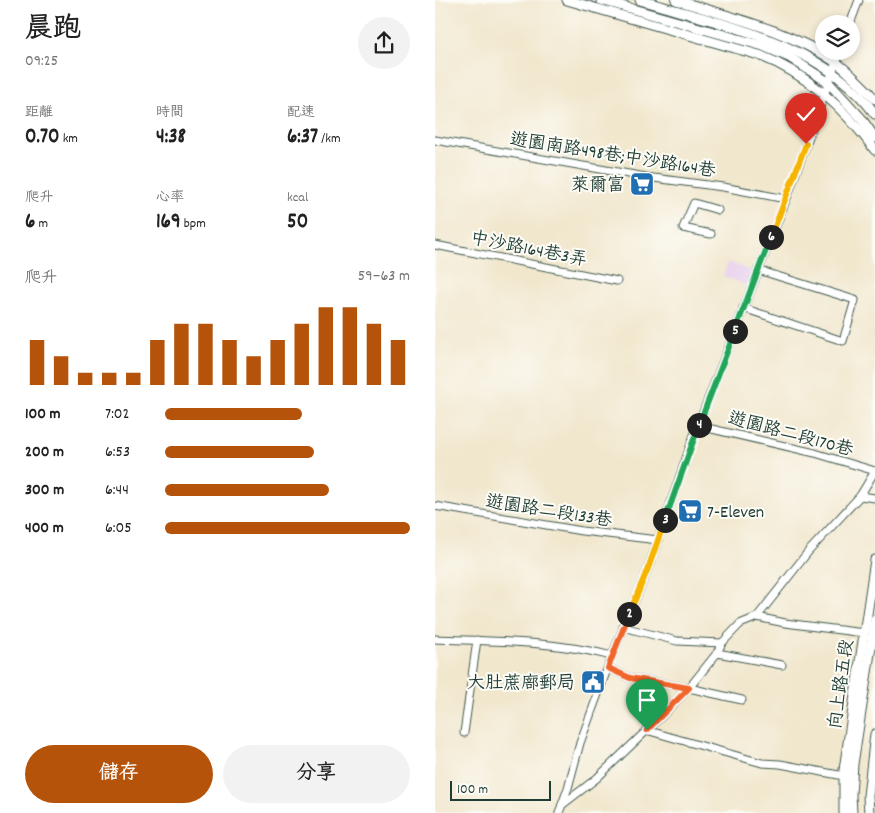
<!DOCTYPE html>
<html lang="zh-TW">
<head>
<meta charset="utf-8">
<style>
  body { margin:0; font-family:Dekko,"LXGW WenKai TC",sans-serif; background:#f2f2f2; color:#222; height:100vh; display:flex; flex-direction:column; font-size:19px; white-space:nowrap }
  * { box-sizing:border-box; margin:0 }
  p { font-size:16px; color:#767676 }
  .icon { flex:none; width:28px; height:28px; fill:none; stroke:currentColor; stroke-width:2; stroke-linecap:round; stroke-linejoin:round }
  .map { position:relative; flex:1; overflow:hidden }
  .panel { display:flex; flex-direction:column; background:#fff; width:435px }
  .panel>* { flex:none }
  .buttons { position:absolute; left:380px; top:15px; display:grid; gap:10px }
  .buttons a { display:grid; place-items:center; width:45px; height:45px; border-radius:50%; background:#fff; box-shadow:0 2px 8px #0003; font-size:25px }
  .scale { position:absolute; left:15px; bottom:12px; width:101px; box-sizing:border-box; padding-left:5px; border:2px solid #1f3d34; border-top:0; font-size:14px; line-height:18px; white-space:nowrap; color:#1f3d34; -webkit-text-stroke:4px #fdfcf7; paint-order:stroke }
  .pin { position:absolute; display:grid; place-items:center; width:42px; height:42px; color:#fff; margin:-51px -21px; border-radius:50% 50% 50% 0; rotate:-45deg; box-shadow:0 0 5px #0007 }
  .pin .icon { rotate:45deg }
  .km { position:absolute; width:25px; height:25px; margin:-12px; border-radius:50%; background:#222; color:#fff; font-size:14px; line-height:25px; text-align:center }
  .round { display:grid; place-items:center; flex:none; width:52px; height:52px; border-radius:26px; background:#f2f2f2 }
  .head { display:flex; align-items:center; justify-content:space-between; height:85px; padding:0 25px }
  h1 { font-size:28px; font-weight:800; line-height:38px }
  .figures { display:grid; grid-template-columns:repeat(3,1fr); gap:8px; height:85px; padding:5px 25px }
  .figures div { display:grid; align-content:center }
  .figures b { font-size:21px; font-weight:800 }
  .figures small { font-size:14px; font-weight:400 }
  .figures p { font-size:14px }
  .chart { height:140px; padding:10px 25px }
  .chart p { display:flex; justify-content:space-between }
  .chart svg { width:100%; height:90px; margin-top:5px; stroke:#b45309; stroke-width:6 }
  .cta { display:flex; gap:10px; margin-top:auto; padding:10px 25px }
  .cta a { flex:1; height:58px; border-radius:30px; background:#b45309; color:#fff; font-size:20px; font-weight:800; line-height:58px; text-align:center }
  .cta a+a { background:#f2f2f2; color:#222 }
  ul { padding:0 25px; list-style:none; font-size:16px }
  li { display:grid; grid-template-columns:80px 60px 1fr; align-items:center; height:38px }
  li i { height:12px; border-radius:6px; background:#b45309 }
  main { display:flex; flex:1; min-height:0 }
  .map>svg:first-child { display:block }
  .built { fill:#e9d2ee }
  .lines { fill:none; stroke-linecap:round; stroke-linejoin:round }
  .minor-casing { stroke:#3e564b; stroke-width:9 }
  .major-casing { stroke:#3e564b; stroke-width:11 }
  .minor { stroke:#fff; stroke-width:7 }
  .major { stroke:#fff; stroke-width:9 }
  .split-1-casing { stroke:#fff; stroke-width:10 }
  .split-2-casing { stroke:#fff; stroke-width:10 }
  .split-3-casing { stroke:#fff; stroke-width:10 }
  .split-4-casing { stroke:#fff; stroke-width:10 }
  .split-5-casing { stroke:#fff; stroke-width:10 }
  .split-6-casing { stroke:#fff; stroke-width:10 }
  .split-7-casing { stroke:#fff; stroke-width:10 }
  .split-1 { stroke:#f0652b; stroke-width:6 }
  .split-2 { stroke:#f0652b; stroke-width:6 }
  .split-3 { stroke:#f5b400; stroke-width:6 }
  .split-4 { stroke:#22a559; stroke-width:6 }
  .split-5 { stroke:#22a559; stroke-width:6 }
  .split-6 { stroke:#22a559; stroke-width:6 }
  .split-7 { stroke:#f5b400; stroke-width:6 }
  .labels { text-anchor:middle; stroke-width:4; stroke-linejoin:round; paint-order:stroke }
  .street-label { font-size:18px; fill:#1f3d34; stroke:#fdfcf7 }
  .poi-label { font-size:18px; fill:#1f3d34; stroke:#fdfcf7; text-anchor:end }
</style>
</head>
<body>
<main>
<section class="panel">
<div class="head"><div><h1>晨跑</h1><p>09:25</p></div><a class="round"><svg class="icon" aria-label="share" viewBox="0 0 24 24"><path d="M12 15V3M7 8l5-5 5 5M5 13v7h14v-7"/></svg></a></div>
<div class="figures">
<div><p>距離</p><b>0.70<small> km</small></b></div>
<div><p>時間</p><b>4:38</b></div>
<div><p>配速</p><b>6:37<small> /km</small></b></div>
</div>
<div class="figures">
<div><p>爬升</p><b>6<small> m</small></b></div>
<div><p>心率</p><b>169<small> bpm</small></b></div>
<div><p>kcal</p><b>50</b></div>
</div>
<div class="chart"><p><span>爬升</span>59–63 m</p>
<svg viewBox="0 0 160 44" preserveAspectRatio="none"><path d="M5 44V22M15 44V30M25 44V38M35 44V38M45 44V38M55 44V22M65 44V14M75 44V14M85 44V22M95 44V30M105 44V22M115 44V14M125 44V6M135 44V6M145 44V14M155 44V22"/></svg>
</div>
<ul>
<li><b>100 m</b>7:02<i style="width:56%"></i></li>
<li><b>200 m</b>6:53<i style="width:61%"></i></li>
<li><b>300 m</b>6:44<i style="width:67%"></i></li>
<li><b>400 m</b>6:05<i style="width:100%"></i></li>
</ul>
<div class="cta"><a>儲存</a><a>分享</a></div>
</section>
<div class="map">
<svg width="440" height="813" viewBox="0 0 440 813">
  <rect width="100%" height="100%" fill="#fdfcf7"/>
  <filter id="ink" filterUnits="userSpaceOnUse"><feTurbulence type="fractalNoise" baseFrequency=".02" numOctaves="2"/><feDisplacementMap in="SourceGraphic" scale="10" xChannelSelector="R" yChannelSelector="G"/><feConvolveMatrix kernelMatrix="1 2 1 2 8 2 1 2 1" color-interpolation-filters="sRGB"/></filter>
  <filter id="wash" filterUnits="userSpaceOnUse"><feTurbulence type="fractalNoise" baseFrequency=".0096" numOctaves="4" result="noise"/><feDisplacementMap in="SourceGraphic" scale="20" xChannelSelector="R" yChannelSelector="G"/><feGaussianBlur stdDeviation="1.12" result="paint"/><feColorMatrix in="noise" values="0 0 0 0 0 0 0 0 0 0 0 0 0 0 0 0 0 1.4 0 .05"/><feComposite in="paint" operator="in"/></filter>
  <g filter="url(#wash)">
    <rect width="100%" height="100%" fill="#f1e7cd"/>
    <!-- built -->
    <path class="built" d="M 293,262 L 319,272 L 313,286 L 288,276 Z"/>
  </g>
  <g filter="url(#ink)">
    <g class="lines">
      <defs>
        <g id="minor">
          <path d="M 415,24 L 424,0"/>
          <path d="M 0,140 L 211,177 L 288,187 L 351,199"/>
          <path d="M 276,234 L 248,228 L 259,203 L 283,210"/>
          <path d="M 0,245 L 182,281"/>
          <path d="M 308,308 L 408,341 L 420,300 L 323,270"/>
          <path d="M 264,426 L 380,453 L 440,471"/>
          <path d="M 425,496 L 440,498"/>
          <path d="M 0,506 L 147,531 L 223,540"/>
          <path d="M 322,617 L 350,623 L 429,633"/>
          <path d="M 188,627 L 242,641 L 287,643"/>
          <path d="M 0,639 C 59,641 120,641 177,656"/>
          <path d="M 282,653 L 347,665"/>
          <path d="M 173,668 L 195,678 L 254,688 L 307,700"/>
          <path d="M 211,730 L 327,763 L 345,764 L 409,776"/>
          <path d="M 29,733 L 42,640"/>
          <path d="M 127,805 L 162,778 L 228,715 L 254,688 L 282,653 L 287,643 L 305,624 L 322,617 L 373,552 L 425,496 L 440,471"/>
          <path d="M 124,813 L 133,788 L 145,743 L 177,656 L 214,566 L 258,438 L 353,195 L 405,51"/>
        </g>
        <g id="major">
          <path d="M 132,0 L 324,55 C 373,74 409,108 440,150"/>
          <path d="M 166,0 L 328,46 L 354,57 L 393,82 L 426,118 L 440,138"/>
          <path d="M 205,0 C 285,24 389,43 440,114"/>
          <path d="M 241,0 C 295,17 353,30 401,62 C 415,73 428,86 440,99"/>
          <path d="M 409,813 L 409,770 L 440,560"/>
          <path d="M 417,813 L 416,795 L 418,764 L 440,620"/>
          <path d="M 434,813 L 433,796 L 440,734"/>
        </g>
      </defs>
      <!-- minor casing -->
      <use href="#minor" class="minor-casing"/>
      <!-- major casing -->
      <use href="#major" class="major-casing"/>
      <!-- minor -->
      <use href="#minor" class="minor"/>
      <!-- major -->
      <use href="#major" class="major"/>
    </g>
  </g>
  <g class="lines" filter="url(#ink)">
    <defs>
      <path id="split-1" d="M 212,730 L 254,688 L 213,681"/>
      <path id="split-2" d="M 194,614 L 173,668 L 195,678 L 213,681"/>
      <path id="split-3" d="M 194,614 L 214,566 L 230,520"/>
      <path id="split-4" d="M 230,520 L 264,425"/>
      <path id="split-5" d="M 264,425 L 300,331"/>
      <path id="split-6" d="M 300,331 L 336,237"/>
      <path id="split-7" d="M 336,237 L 371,144"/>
    </defs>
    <!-- split-1 casing -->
    <use href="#split-1" class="split-1-casing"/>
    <!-- split-2 casing -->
    <use href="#split-2" class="split-2-casing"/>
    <!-- split-3 casing -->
    <use href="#split-3" class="split-3-casing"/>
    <!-- split-4 casing -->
    <use href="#split-4" class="split-4-casing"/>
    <!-- split-5 casing -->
    <use href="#split-5" class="split-5-casing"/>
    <!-- split-6 casing -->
    <use href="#split-6" class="split-6-casing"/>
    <!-- split-7 casing -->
    <use href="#split-7" class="split-7-casing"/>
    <!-- split-1 -->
    <use href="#split-1" class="split-1"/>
    <!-- split-2 -->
    <use href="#split-2" class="split-2"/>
    <!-- split-3 -->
    <use href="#split-3" class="split-3"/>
    <!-- split-4 -->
    <use href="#split-4" class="split-4"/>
    <!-- split-5 -->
    <use href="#split-5" class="split-5"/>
    <!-- split-6 -->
    <use href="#split-6" class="split-6"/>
    <!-- split-7 -->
    <use href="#split-7" class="split-7"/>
  </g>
  <!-- icons -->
  <defs>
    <symbol id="supermarket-square" viewBox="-11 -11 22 22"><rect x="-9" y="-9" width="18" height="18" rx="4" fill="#1f6fb2" stroke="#fdfcf7"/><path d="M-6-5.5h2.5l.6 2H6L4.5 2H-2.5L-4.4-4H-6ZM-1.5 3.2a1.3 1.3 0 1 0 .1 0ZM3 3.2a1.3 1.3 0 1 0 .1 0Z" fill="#fff"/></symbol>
    <symbol id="civic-square" viewBox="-11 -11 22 22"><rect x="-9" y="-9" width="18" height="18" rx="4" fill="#1f6fb2" stroke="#fdfcf7"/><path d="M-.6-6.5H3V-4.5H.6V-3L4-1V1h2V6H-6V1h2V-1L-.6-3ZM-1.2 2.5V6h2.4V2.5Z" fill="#fff"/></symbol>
  </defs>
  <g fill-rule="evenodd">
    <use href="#supermarket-square" x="193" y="170" width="28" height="28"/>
    <use href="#supermarket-square" x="241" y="497" width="28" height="28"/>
    <use href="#civic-square" x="144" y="668" width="28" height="28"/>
  </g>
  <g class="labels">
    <!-- street labels -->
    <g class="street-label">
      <text transform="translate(178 154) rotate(9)" y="6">遊園南路498巷;中沙路164巷</text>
      <text transform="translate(94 248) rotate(11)" y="6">中沙路164巷3弄</text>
      <text transform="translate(356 433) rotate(15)" y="6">遊園路二段170巷</text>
      <text transform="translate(114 510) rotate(9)" y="6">遊園路二段133巷</text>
      <text transform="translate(405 684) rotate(-82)" y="6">向上路五段</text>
    </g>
    <!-- poi labels -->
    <g class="poi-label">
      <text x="190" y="190">萊爾富</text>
      <text x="272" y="517" text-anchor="start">7-Eleven</text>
      <text x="140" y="688">大肚蔗廍郵局</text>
    </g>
  </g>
</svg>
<div class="buttons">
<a><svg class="icon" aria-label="layers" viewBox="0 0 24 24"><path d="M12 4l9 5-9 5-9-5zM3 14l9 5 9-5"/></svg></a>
</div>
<div class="scale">100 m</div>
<div class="pin" style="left:212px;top:730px;background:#1e9e55"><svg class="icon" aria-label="arrive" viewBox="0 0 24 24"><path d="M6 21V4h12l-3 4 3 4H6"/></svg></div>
<div class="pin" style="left:371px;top:144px;background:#d93025"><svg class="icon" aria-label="check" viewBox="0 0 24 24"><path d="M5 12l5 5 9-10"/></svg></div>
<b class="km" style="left:194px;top:614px">2</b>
<b class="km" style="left:230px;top:520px">3</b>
<b class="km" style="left:264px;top:425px">4</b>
<b class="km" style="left:300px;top:331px">5</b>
<b class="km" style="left:336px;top:237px">6</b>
</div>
</main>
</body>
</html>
